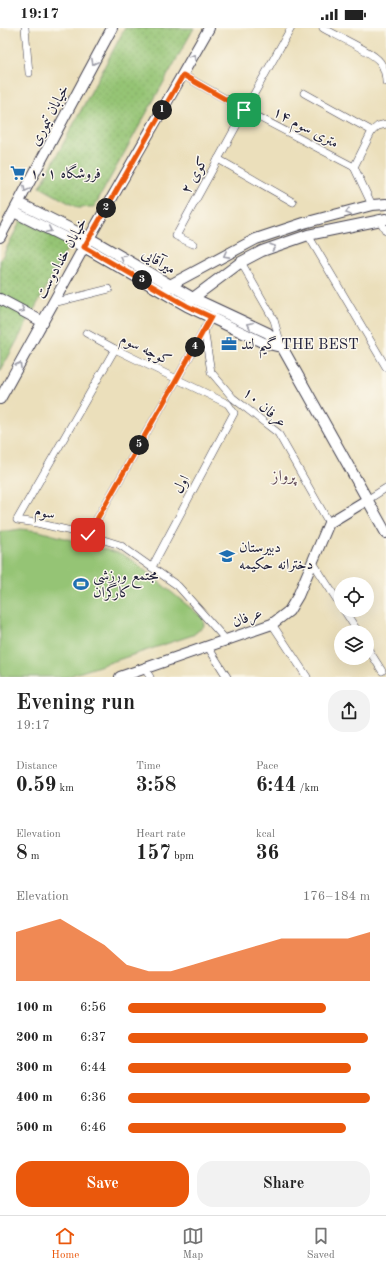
<!DOCTYPE html>
<html lang="en">
<head>
<meta charset="utf-8">
<style>
  body { margin:0; font-family:"Old Standard TT",Amiri,serif; background:#f2f2f2; color:#222; height:100vh; display:flex; flex-direction:column; font-size:15px; white-space:nowrap }
  * { box-sizing:border-box; margin:0 }
  p { font-size:13px; color:#767676 }
  .icon { flex:none; width:22px; height:22px; fill:none; stroke:currentColor; stroke-width:2; stroke-linecap:round; stroke-linejoin:round }
  .map { position:relative; height:649px; overflow:hidden }
  .side { display:flex; flex-direction:column; background:#fff; flex:1 }
  .side>* { flex:none }
  .controls { position:absolute; left:334px; top:549px; display:grid; gap:8px }
  .controls a { display:grid; place-items:center; width:40px; height:40px; border-radius:50%; background:#fff; box-shadow:0 4px 16px #0002; font-size:20px }
  .pin { position:absolute; display:grid; place-items:center; width:34px; height:34px; color:#fff; margin:-17px; border-radius:8px; box-shadow:0 2px 6px #0006 }
  .km { position:absolute; width:20px; height:20px; margin:-10px; border-radius:50%; background:#222; color:#fff; font-size:11px; line-height:20px; text-align:center }
  .round { display:grid; place-items:center; flex:none; width:42px; height:42px; border-radius:16px; background:#f2f2f2 }
  .overview { display:flex; align-items:center; justify-content:space-between; height:68px; padding:0 16px }
  h1 { font-size:22px; font-weight:700; line-height:30px }
  .metrics { display:grid; grid-template-columns:repeat(3,1fr); gap:6px; height:68px; padding:4px 16px }
  .metrics div { display:grid; align-content:center }
  .metrics b { font-size:20px; font-weight:700 }
  .metrics small { font-size:11px; font-weight:400 }
  .metrics p { font-size:11px }
  .chart { height:112px; padding:8px 16px }
  .chart p { display:flex; justify-content:space-between }
  .chart svg { width:100%; height:72px; margin-top:4px; fill:#ea580c; opacity:.7 }
  .action { display:flex; gap:8px; margin-top:auto; padding:8px 16px }
  .action a { flex:1; height:46px; border-radius:16px; background:#ea580c; color:#fff; font-size:16px; font-weight:700; line-height:46px; text-align:center }
  .action a+a { background:#f2f2f2; color:#222 }
  ul { padding:0 16px; list-style:none; font-size:13px }
  li { display:grid; grid-template-columns:64px 48px 1fr; align-items:center; height:30px }
  li i { height:10px; border-radius:5px; background:#ea580c }
  .status { display:flex; justify-content:space-between; align-items:center; height:28px; padding:0 20px; background:#fff; direction:ltr }
  .status svg { height:11px; fill:currentColor }
  .dock { display:flex; justify-content:space-around; align-items:center; height:56px; border-top:1px solid #e0e0e0; background:#fff; font-size:11px; color:#767676 }
  .dock a { display:grid; justify-items:center; gap:2px }
  .dock .on { color:#ea580c }
  .map>svg:first-child { display:block }
  .grass { fill:url(#grass-dots); stroke:#5c7358 }
  .pitch { fill:#95c474; stroke:#5c7358 }
  .lines { fill:none; stroke-linecap:round; stroke-linejoin:round }
  .street-casing { stroke:#403e4e; stroke-width:8 }
  .secondary-casing { stroke:#403e4e; stroke-width:12 }
  .street { stroke:#fff; stroke-width:7 }
  .secondary { stroke:#fff; stroke-width:10 }
  .oneway { stroke:#9c9ca7 }
  .route-casing { stroke:#fff; stroke-width:8 }
  .route { stroke:#ea580c; stroke-width:5 }
  .labels { text-anchor:middle; stroke-width:3; stroke-linejoin:round; paint-order:stroke }
  .street-label { font-size:15px; fill:#22223b; stroke:#fbf7ec }
  .poi-label { font-size:15px; fill:#22223b; stroke:#fbf7ec; text-anchor:start }
  .neighbourhood-label { font-size:16px; fill:#624b58; stroke:#fbf7ec }
</style>
</head>
<body>
<div class="status"><b>19:17</b><svg viewBox="0 0 49 12"><path d="M0 12V9h3v3zM5 12V6h3v6zM10 12V3h3v9zM15 12V0h3v12zM26 1h20v11H26zM47 4h2v5h-2z"/></svg></div>
<div class="map">
<svg width="386" height="649" viewBox="0 0 386 649">
  <defs>
    <pattern id="grass-dots" width="8" height="8" patternUnits="userSpaceOnUse"><rect width="8" height="8" fill="#95c474"/><path d="M2 2h.1M6 6h.1" fill="none" stroke="#80a865" stroke-width="1.8" stroke-linecap="round"/></pattern>
  </defs>
  <rect width="100%" height="100%" fill="#fbf7ec"/>
  <filter id="ink" filterUnits="userSpaceOnUse"><feTurbulence type="fractalNoise" baseFrequency=".025" numOctaves="2"/><feDisplacementMap in="SourceGraphic" scale="8" xChannelSelector="R" yChannelSelector="G"/><feConvolveMatrix kernelMatrix="1 2 1 2 8 2 1 2 1" color-interpolation-filters="sRGB"/></filter>
  <filter id="wash" filterUnits="userSpaceOnUse"><feTurbulence type="fractalNoise" baseFrequency=".012" numOctaves="4" result="noise"/><feDisplacementMap in="SourceGraphic" scale="16" xChannelSelector="R" yChannelSelector="G"/><feGaussianBlur stdDeviation="0.9" result="paint"/><feColorMatrix in="noise" values="0 0 0 0 0 0 0 0 0 0 0 0 0 0 0 0 0 1.4 0 .05"/><feComposite in="paint" operator="in"/></filter>
  <g filter="url(#wash)">
    <rect width="100%" height="100%" fill="#ebdfbb"/>
    <!-- grass -->
    <g class="grass">
      <path d="M 125,0 L 194,0 L 94,179 L 78,180 L 40,159 Z"/>
      <path d="M 21,192 L 70,216 L 0,344 L 0,233 Z"/>
    </g>
    <!-- pitch -->
    <path class="pitch" d="M 21,501 L 39,503 L 122,526 L 132,532 L 203,590 L 204,598 L 193,607 L 66,649 L 0,649 L 0,504 Z"/>
  </g>
  <g filter="url(#ink)">
    <g class="lines">
      <defs>
        <g id="street">
          <path d="M 25,0 L 29,45"/>
          <path d="M 323,0 C 335,7 373,24 380,34 C 384,39 386,48 386,54"/>
          <path d="M 183,47 L 245,82 L 354,139"/>
          <path d="M 304,65 L 372,103 L 354,139 L 372,177"/>
          <path d="M 372,103 L 378,98 L 386,96"/>
          <path d="M 218,131 L 293,174"/>
          <path d="M 379,191 L 386,203"/>
          <path d="M 308,207 L 386,339"/>
          <path d="M 193,216 L 176,208 L 245,82 L 291,0"/>
          <path d="M 241,234 L 274,292 L 281,317"/>
          <path d="M 53,275 L 109,261"/>
          <path d="M 204,301 L 211,344 L 233,370 L 278,405 L 329,495"/>
          <path d="M 86,305 L 115,321 L 228,376 L 234,385 L 152,539"/>
          <path d="M 115,321 L 17,492 L 37,495 L 88,507 L 120,517 L 178,558 L 226,612"/>
          <path d="M 367,472 L 386,460"/>
          <path d="M 88,507 L 177,351 L 213,286"/>
          <path d="M 312,533 L 341,578"/>
          <path d="M 344,582 L 358,604"/>
          <path d="M 272,596 L 307,649"/>
          <path d="M 208,619 L 227,649"/>
          <path d="M 367,619 L 382,643"/>
          <path d="M 145,641 L 150,649"/>
        </g>
        <g id="secondary">
          <path d="M 19,175 L 89,210 L 193,270 L 268,305 L 282,319 L 386,505"/>
          <path d="M 14,184 L 84,219 L 187,278 L 264,315 L 281,319"/>
          <path d="M 0,209 L 112,0"/>
          <path d="M 168,260 L 170,257 L 256,211 L 304,195 L 372,177 L 386,176"/>
          <path d="M 0,271 L 43,294"/>
          <path d="M 191,273 L 193,270 L 241,234 L 262,223 L 308,207 L 386,191"/>
          <path d="M 0,371 L 89,210 L 209,0"/>
          <path d="M 120,649 L 272,596 L 289,583 L 298,568 L 329,495 L 367,472"/>
        </g>
      </defs>
      <!-- street casing -->
      <use href="#street" class="street-casing"/>
      <!-- secondary casing -->
      <use href="#secondary" class="secondary-casing"/>
      <!-- street -->
      <use href="#street" class="street"/>
      <!-- secondary -->
      <use href="#secondary" class="secondary"/>
    </g>
    <!-- one-way arrows -->
    <defs><path id="oneway-chevron" d="M-2-3.5L2.5 0L-2 3.5" fill="none" stroke-width="1.6" stroke-linecap="round" stroke-linejoin="round"/></defs>
    <g class="oneway">
      <use href="#oneway-chevron" transform="translate(193 29) rotate(-61)"/>
      <use href="#oneway-chevron" transform="translate(94 34) rotate(118)"/>
      <use href="#oneway-chevron" transform="translate(26 161) rotate(118)"/>
      <use href="#oneway-chevron" transform="translate(348 184) rotate(165)"/>
      <use href="#oneway-chevron" transform="translate(49 202) rotate(27)"/>
      <use href="#oneway-chevron" transform="translate(273 219) rotate(-19)"/>
      <use href="#oneway-chevron" transform="translate(226 227) rotate(152)"/>
      <use href="#oneway-chevron" transform="translate(123 230) rotate(-150)"/>
      <use href="#oneway-chevron" transform="translate(22 282) rotate(28)"/>
      <use href="#oneway-chevron" transform="translate(250 297) rotate(-154)"/>
      <use href="#oneway-chevron" transform="translate(19 337) rotate(-61)"/>
    </g>
  </g>
  <g class="lines" filter="url(#ink)">
    <defs>
      <path id="route" d="M 88,507 L 177,351 L 211,289 L 187,278 L 84,219 L 183,47 L 244,82"/>
    </defs>
    <!-- route casing -->
    <use href="#route" class="route-casing"/>
    <!-- route -->
    <use href="#route" class="route"/>
  </g>
  <!-- icons -->
  <defs>
    <symbol id="supermarket-bare" viewBox="-9 -9 18 18"><path d="M-6-5.5h2.5l.6 2H6L4.5 2H-2.5L-4.4-4H-6ZM-1.5 3.2a1.3 1.3 0 1 0 .1 0ZM3 3.2a1.3 1.3 0 1 0 .1 0Z" fill="#1f6fb2" stroke="#fbf7ec" stroke-width="2.5" paint-order="stroke"/></symbol>
    <symbol id="office-bare" viewBox="-9 -9 18 18"><path d="M-6-3h4V-5.5h4V-3h4V5H-6ZM-1-4.5V-3h2v-1.5ZM-6 0V1H6V0Z" fill="#1f6fb2" stroke="#fbf7ec" stroke-width="2.5" paint-order="stroke"/></symbol>
    <symbol id="school-bare" viewBox="-9 -9 18 18"><path d="M0-5L7-2L0 1L-7-2ZM-4 1L0 2.5L4 1V4Q0 6-4 4Z" fill="#1f6fb2" stroke="#fbf7ec" stroke-width="2.5" paint-order="stroke"/></symbol>
    <symbol id="stadium-bare" viewBox="-9 -9 18 18"><path d="M0-5a6.5 5 0 1 0 0 10a6.5 5 0 1 0 0-10ZM-3.5-1.8h7v3.6h-7Z" fill="#1f6fb2" stroke="#fbf7ec" stroke-width="2.5" paint-order="stroke"/></symbol>
  </defs>
  <g fill-rule="evenodd">
    <use href="#supermarket-bare" x="7" y="134" width="22" height="22"/>
    <use href="#office-bare" x="218" y="305" width="22" height="22"/>
    <use href="#school-bare" x="216" y="517" width="22" height="22"/>
    <use href="#stadium-bare" x="70" y="545" width="22" height="22"/>
  </g>
  <g class="labels">
    <!-- street labels -->
    <g class="street-label">
      <text transform="translate(49 87) rotate(-62)" y="5">خیابان تیموری</text>
      <text transform="translate(306 99) rotate(28)" y="5">۱۴ متری سوم</text>
      <text transform="translate(194 147) rotate(-61)" y="5">کوی ۲</text>
      <text transform="translate(61 230) rotate(-61)" y="5">خیابان خدادوست</text>
      <text transform="translate(159 233) rotate(30)" y="5">میرآقایی</text>
      <text transform="translate(146 321) rotate(26)" y="5">کوچه سوم</text>
      <text transform="translate(265 379) rotate(41)" y="5">عرفان ۱۰</text>
      <text transform="translate(181 456) rotate(-62)" y="5">اول</text>
      <text transform="translate(45 484) rotate(12)" y="5">سوم</text>
      <text transform="translate(247 589) rotate(-20)" y="5">عرفان</text>
    </g>
    <!-- poi labels -->
    <g class="poi-label">
      <text x="30" y="150">فروشگاه ۱۰۱</text>
      <text x="241" y="321">گیم لند THE BEST</text>
      <text x="239" y="524">دبیرستان<tspan x="239" dy="17">دخترانه حکیمه</tspan></text>
      <text x="93" y="552">مجتمع ورزشی<tspan x="93" dy="17">کارگران</tspan></text>
    </g>
    <!-- neighbourhood labels -->
    <g class="neighbourhood-label">
      <text x="284" y="453">پرواز</text>
    </g>
  </g>
</svg>
<div class="controls">
<a><svg class="icon" aria-label="locate" viewBox="0 0 24 24"><circle cx="12" cy="12" r="6"/><path d="M12 2v4M12 18v4M2 12h4M18 12h4"/></svg></a>
<a><svg class="icon" aria-label="layers" viewBox="0 0 24 24"><path d="M12 4l9 5-9 5-9-5zM3 14l9 5 9-5"/></svg></a>
</div>
<div class="pin" style="left:244px;top:82px;background:#1e9e55"><svg class="icon" aria-label="arrive" viewBox="0 0 24 24"><path d="M6 21V4h12l-3 4 3 4H6"/></svg></div>
<div class="pin" style="left:88px;top:507px;background:#d93025"><svg class="icon" aria-label="check" viewBox="0 0 24 24"><path d="M5 12l5 5 9-10"/></svg></div>
<b class="km" style="left:162px;top:82px">1</b>
<b class="km" style="left:106px;top:180px">2</b>
<b class="km" style="left:142px;top:252px">3</b>
<b class="km" style="left:195px;top:319px">4</b>
<b class="km" style="left:139px;top:417px">5</b>
</div>
<section class="side">
<div class="overview"><div><h1>Evening run</h1><p>19:17</p></div><a class="round"><svg class="icon" aria-label="share" viewBox="0 0 24 24"><path d="M12 15V3M7 8l5-5 5 5M5 13v7h14v-7"/></svg></a></div>
<div class="metrics">
<div><p>Distance</p><b>0.59<small> km</small></b></div>
<div><p>Time</p><b>3:58</b></div>
<div><p>Pace</p><b>6:44<small> /km</small></b></div>
</div>
<div class="metrics">
<div><p>Elevation</p><b>8<small> m</small></b></div>
<div><p>Heart rate</p><b>157<small> bpm</small></b></div>
<div><p>kcal</p><b>36</b></div>
</div>
<div class="chart"><p><span>Elevation</span>176–184 m</p>
<svg viewBox="0 0 160 44" preserveAspectRatio="none"><path d="M0 44V14L10 10L20 6L30 14L40 22L50 34L60 38L70 38L80 34L90 30L100 26L110 22L120 18L130 18L140 18L150 18L160 14V44z"/></svg>
</div>
<ul>
<li><b>100 m</b>6:56<i style="width:82%"></i></li>
<li><b>200 m</b>6:37<i style="width:99%"></i></li>
<li><b>300 m</b>6:44<i style="width:92%"></i></li>
<li><b>400 m</b>6:36<i style="width:100%"></i></li>
<li><b>500 m</b>6:46<i style="width:90%"></i></li>
</ul>
<div class="action"><a>Save</a><a>Share</a></div>
</section>
<nav class="dock">
<a class="on"><svg class="icon" aria-label="home" viewBox="0 0 24 24"><path d="M3 11l9-7 9 7M6 9v11h12V9"/></svg>Home</a>
<a><svg class="icon" aria-label="map" viewBox="0 0 24 24"><path d="M3 6l6-2 6 2 6-2v14l-6 2-6-2-6 2zM9 4v14M15 6v14"/></svg>Map</a>
<a><svg class="icon" aria-label="saved" viewBox="0 0 24 24"><path d="M7 4h10v16l-5-4-5 4z"/></svg>Saved</a>
</nav>
</body>
</html>
